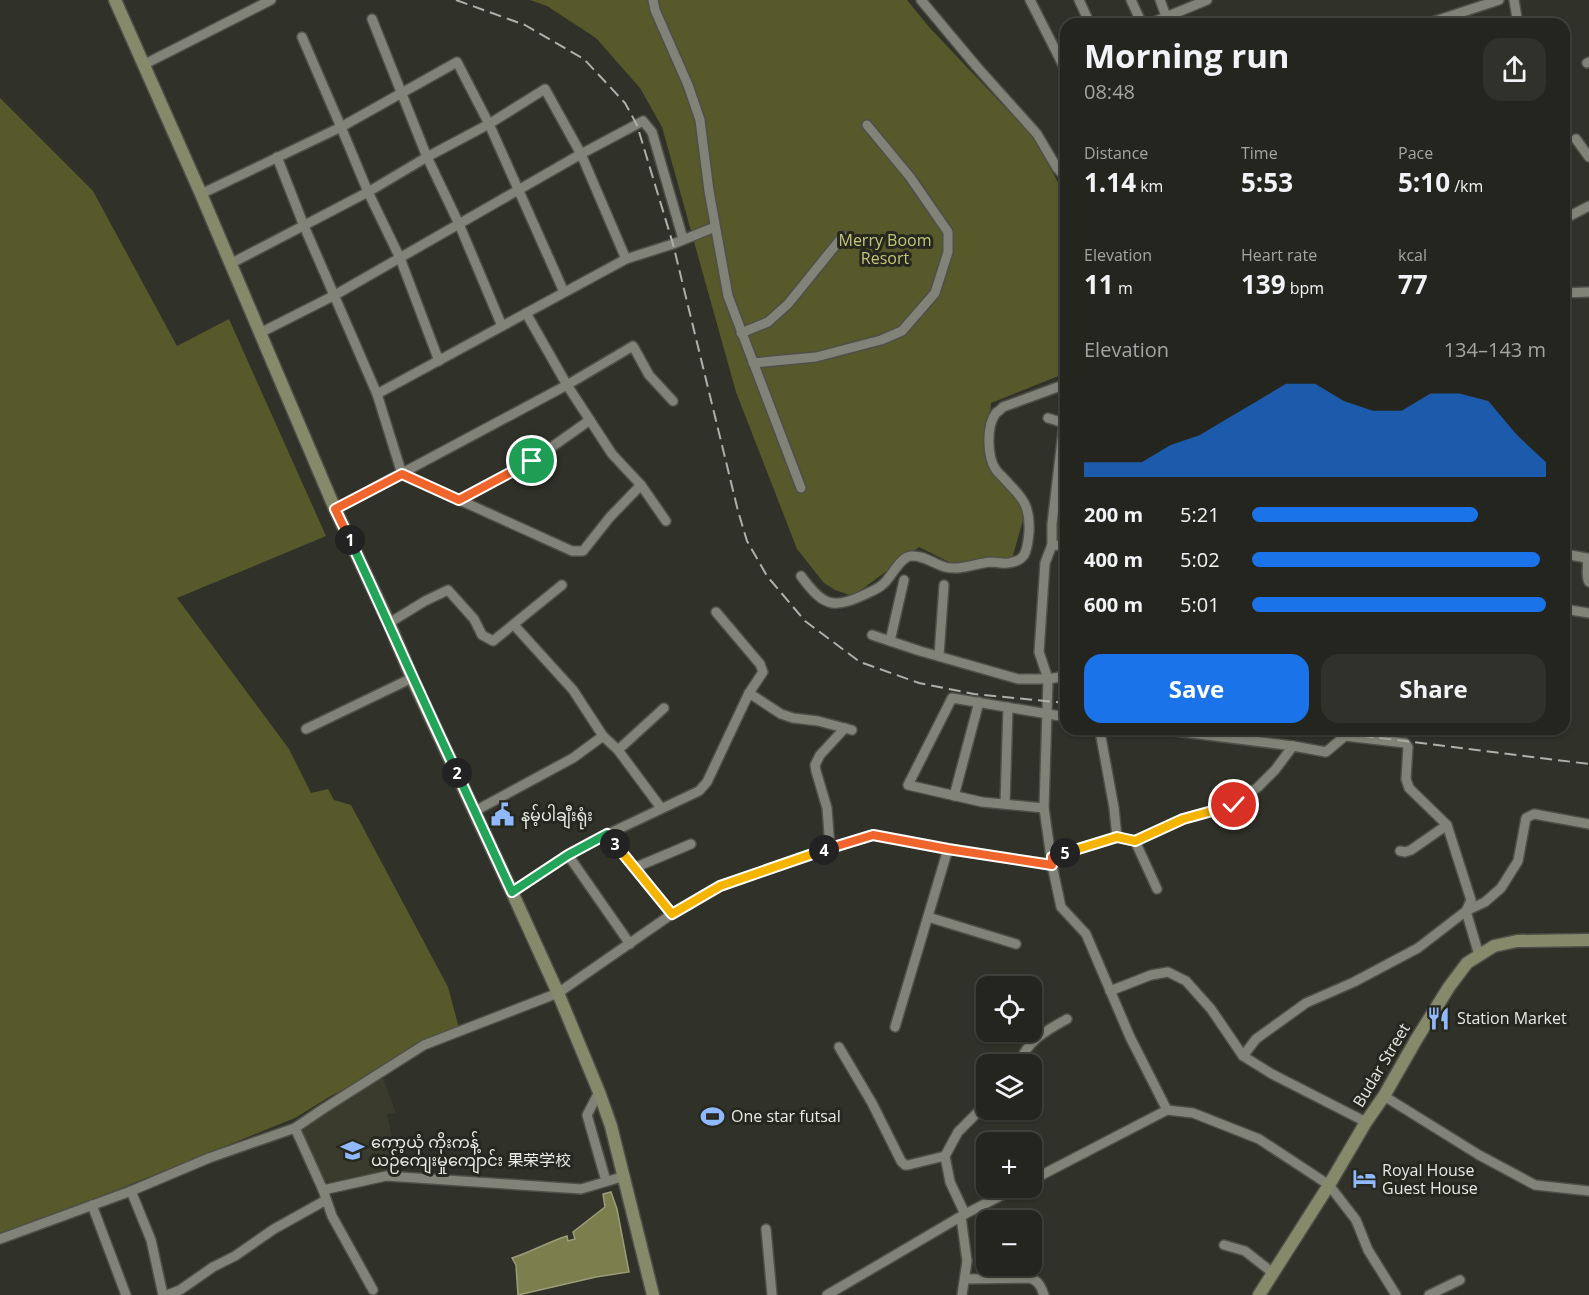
<!DOCTYPE html>
<html lang="en">
<head>
<meta charset="utf-8">
<style>
  body { margin:0; font-family:"Open Sans","Noto Sans SC","Noto Sans Myanmar",sans-serif; background:#30312b; color:#f1f3f6; height:100vh; display:flex; flex-direction:column; font-size:22px; white-space:nowrap }
  * { box-sizing:border-box; margin:0 }
  p { font-size:20px; color:#a3a5a4 }
  .icon { flex:none; width:33px; height:33px; fill:none; stroke:currentColor; stroke-width:2; stroke-linecap:round; stroke-linejoin:round }
  .map { position:relative; flex:1; overflow:hidden }
  .panel { position:absolute; left:1060px; top:18px; width:510px; height:717px; display:flex; flex-direction:column; background:#24251e; border-radius:18px; box-shadow:0 2px 4px #0004,0 0 0 2px #41423c }
  .panel>* { flex:none }
  .controls { position:absolute; left:976px; top:976px; display:grid; gap:12px }
  .controls a { display:grid; place-items:center; width:66px; height:66px; border-radius:12px; background:#24251e; box-shadow:0 2px 4px #0004,0 0 0 2px #41423c; font-size:30px }
  .pin { position:absolute; display:grid; place-items:center; width:51px; height:51px; color:#fff; margin:-26px; border:3px solid #fff; border-radius:50%; box-shadow:0 2px 6px #0007 }
  .km { position:absolute; width:30px; height:30px; margin:-15px; border-radius:50%; background:#222; color:#fff; font-size:16px; line-height:30px; text-align:center }
  .round { display:grid; place-items:center; flex:none; width:63px; height:63px; border-radius:18px; background:#30312b }
  .headline { display:flex; align-items:center; justify-content:space-between; height:102px; padding:0 24px }
  h1 { font-size:33px; font-weight:700; line-height:45px }
  .figures { display:grid; grid-template-columns:repeat(3,1fr); gap:9px; height:102px; padding:6px 24px }
  .figures div { display:grid; align-content:center }
  .figures b { font-size:26px; font-weight:700 }
  .figures small { font-size:16px; font-weight:400 }
  .figures p { font-size:16px }
  .chart { height:168px; padding:12px 24px }
  .chart p { display:flex; justify-content:space-between }
  .chart svg { width:100%; height:108px; margin-top:6px; fill:#1a73e8; opacity:.7 }
  .button { display:flex; gap:12px; margin-top:auto; padding:12px 24px }
  .button a { flex:1; height:69px; border-radius:18px; background:#1a73e8; color:#fff; font-size:24px; font-weight:700; line-height:69px; text-align:center }
  .button a+a { background:#30312b; color:#f1f3f6 }
  ul { padding:0 24px; list-style:none; font-size:20px }
  li { display:grid; grid-template-columns:96px 72px 1fr; align-items:center; height:45px }
  li i { height:15px; border-radius:8px; background:#1a73e8 }
  .map>svg:first-child { display:block }
  .built { fill:#3a3b2c }
  .green { fill:#57592a }
  .water { fill:#7b7e4d; stroke:#9c9e7a; stroke-width:1.5 }
  .lines { fill:none; stroke-linecap:round; stroke-linejoin:round }
  .minor-casing { stroke:#4e4f48; stroke-width:12 }
  .secondary-casing { stroke:#4e4f48; stroke-width:15 }
  .minor { stroke:#828378; stroke-width:9 }
  .secondary { stroke:#87896b; stroke-width:12 }
  .rail { stroke:#afb0a9; stroke-width:2; stroke-dasharray:12 6; stroke-linecap:butt }
  .split-1-casing { stroke:#fff; stroke-width:12 }
  .split-2-casing { stroke:#fff; stroke-width:12 }
  .split-3-casing { stroke:#fff; stroke-width:12 }
  .split-4-casing { stroke:#fff; stroke-width:12 }
  .split-5-casing { stroke:#fff; stroke-width:12 }
  .split-6-casing { stroke:#fff; stroke-width:12 }
  .split-1 { stroke:#f0652b; stroke-width:8 }
  .split-2 { stroke:#22a559; stroke-width:8 }
  .split-3 { stroke:#22a559; stroke-width:8 }
  .split-4 { stroke:#f5b400; stroke-width:8 }
  .split-5 { stroke:#f0652b; stroke-width:8 }
  .split-6 { stroke:#f5b400; stroke-width:8 }
  .labels { text-anchor:middle; stroke-width:6; stroke-linejoin:round; paint-order:stroke }
  .park-label { font-size:16px; fill:#c3c77a; stroke:#26271e }
  .poi-label { font-size:16px; fill:#e8e9e3; stroke:#26271e; text-anchor:start }
  .street-label { font-size:16px; fill:#e8e9e3; stroke:#26271e }
</style>
</head>
<body>
<div class="map">
<svg width="1589" height="1295" viewBox="0 0 1589 1295">
  <rect width="100%" height="100%" fill="#303128"/>
  <!-- built -->
  <path class="built" d="M 383,1078 L 396,1113 L 387,1114 L 400,1172 L 329,1183 L 324,1180 L 301,1129 Z"/>
  <!-- green -->
  <g class="green">
    <path d="M 530,0 L 907,0 L 929,27 L 1036,140 L 1066,198 L 1066,373 L 991,403 L 988,445 L 1025,513 L 1012,559 L 953,564 L 919,547 L 853,596 L 835,590 L 824,583 L 797,549 L 736,392 L 662,127 L 640,88 L 596,38 L 547,6 Z"/>
    <path d="M 0,98 L 93,191 L 177,346 L 229,319 L 326,536 L 177,598 L 289,749 L 311,793 L 328,789 L 334,800 L 351,805 L 448,987 L 459,1028 L 329,1097 L 295,1118 L 0,1237 Z"/>
  </g>
  <!-- water -->
  <path class="water" d="M 611,1192 L 617,1209 L 629,1272 L 596,1277 L 518,1295 L 516,1265 L 512,1258 C 531,1252 548,1242 567,1236 L 568,1241 L 575,1239 L 573,1232 L 605,1207 L 603,1194 Z"/>
  <g class="lines">
    <defs>
      <g id="minor">
        <path d="M 653,0 L 655,10 L 688,85 L 700,120 L 709,191 L 728,296 L 801,488"/>
        <path d="M 921,0 L 977,67 L 1037,134 L 1057,168 L 1066,178"/>
        <path d="M 1030,0 L 1066,71"/>
        <path d="M 1079,0 L 1090,24"/>
        <path d="M 1131,0 L 1142,24"/>
        <path d="M 1160,0 L 1166,16"/>
        <path d="M 1514,0 L 1518,24"/>
        <path d="M 372,19 L 427,157 L 459,224 L 502,326"/>
        <path d="M 1149,24 L 1207,0"/>
        <path d="M 1426,24 L 1499,0"/>
        <path d="M 302,37 L 341,127 L 368,192 L 400,258 L 439,361"/>
        <path d="M 1587,63 L 1589,62"/>
        <path d="M 143,65 L 271,0"/>
        <path d="M 1576,139 L 1589,157"/>
        <path d="M 277,157 L 304,226 L 377,394 L 402,474 L 572,551 L 583,551 L 610,517 L 641,485"/>
        <path d="M 201,194 L 341,127 L 457,62 L 489,124 L 564,292"/>
        <path d="M 1564,219 L 1589,206"/>
        <path d="M 230,264 L 368,192 L 427,157 L 489,124 L 545,89 L 581,154 L 626,259"/>
        <path d="M 1564,293 L 1589,292"/>
        <path d="M 526,313 L 567,385 L 612,454 L 641,485 L 666,521"/>
        <path d="M 260,333 L 335,295 L 581,154 L 643,121 L 652,132 L 683,239"/>
        <path d="M 741,333 L 768,322 L 788,304 L 843,236"/>
        <path d="M 753,363 L 816,357 L 881,340 L 902,331 L 935,293 L 948,252 L 948,232 L 910,177 L 867,125"/>
        <path d="M 377,394 L 626,259 L 673,244 L 715,227"/>
        <path d="M 1048,418 L 1064,423 L 1066,422"/>
        <path d="M 459,500 L 532,461 L 590,420"/>
        <path d="M 335,509 L 567,385 L 633,346 L 649,375 L 673,401"/>
        <path d="M 1052,545 L 1052,524 L 1064,423"/>
        <path d="M 1066,546 L 1052,545 L 1045,563 L 1039,652 L 1048,679 L 1044,808 L 1052,865 L 1061,907 L 1086,934 L 1130,1037 L 1167,1110"/>
        <path d="M 1564,554 L 1587,558 C 1589,566 1585,575 1589,582"/>
        <path d="M 801,576 C 825,609 835,609 870,592 C 874,590 879,588 882,585 C 891,579 899,557 911,556 C 924,555 934,564 945,567 C 961,571 976,563 991,562 C 999,562 1005,565 1013,562 C 1018,561 1022,558 1024,555 C 1028,548 1028,540 1029,532 C 1030,509 1025,500 1009,484 C 1005,479 1000,475 996,470 C 987,457 986,426 996,413 C 996,413 1003,408 1003,407 L 1066,384"/>
        <path d="M 1564,609 L 1589,613"/>
        <path d="M 389,623 L 425,601 L 448,590 L 474,619 L 482,635 L 493,641 L 562,585"/>
        <path d="M 514,625 L 573,690 L 603,736 L 618,750 L 661,808"/>
        <path d="M 872,635 L 920,651 L 1018,679 L 1048,679 L 1066,676"/>
        <path d="M 890,641 L 904,580"/>
        <path d="M 939,655 L 944,585"/>
        <path d="M 749,693 L 781,714 L 793,718 L 818,721 L 852,730"/>
        <path d="M 306,729 L 412,678"/>
        <path d="M 1101,729 L 1101,737 L 1114,808 L 1117,837"/>
        <path d="M 1159,729 L 1293,746"/>
        <path d="M 618,750 L 664,708"/>
        <path d="M 954,796 L 979,702"/>
        <path d="M 1005,804 L 1008,707"/>
        <path d="M 1044,808 L 982,802 L 908,785 L 952,698 L 1066,717"/>
        <path d="M 475,811 L 573,758 L 603,736"/>
        <path d="M 607,834 L 672,914"/>
        <path d="M 1135,841 L 1157,889"/>
        <path d="M 830,848 L 827,808 L 816,771 L 815,765 L 820,755 L 845,728"/>
        <path d="M 1400,851 L 1405,852 L 1411,850 L 1447,825"/>
        <path d="M 568,855 L 630,944"/>
        <path d="M 1052,857 L 1117,837 L 1135,841 L 1183,819 L 1234,805 L 1258,787 L 1275,770 L 1293,746 L 1326,752 L 1345,736 L 1405,743 L 1408,747 L 1406,779 L 1409,788 L 1447,825 L 1471,900 L 1466,911 L 1479,955"/>
        <path d="M 634,868 L 691,844"/>
        <path d="M 512,892 L 568,855 L 591,842 L 699,791 L 707,782 L 749,693 L 763,672 L 760,664 L 716,612"/>
        <path d="M 928,917 L 1016,944"/>
        <path d="M 1110,991 L 1151,975 L 1168,972 L 1186,981 L 1211,1009 L 1243,1056 L 1272,1074 L 1366,1122"/>
        <path d="M 895,1027 L 948,849"/>
        <path d="M 839,1047 L 872,1103 L 901,1161 L 905,1165 L 908,1165 L 945,1156"/>
        <path d="M 1243,1056 L 1256,1039 L 1306,1003 L 1354,982 L 1418,948 L 1466,911 L 1485,902 L 1501,888 L 1518,861 L 1526,818 L 1534,814 L 1589,824"/>
        <path d="M 1019,1065 C 1025,1042 1047,1030 1067,1019"/>
        <path d="M 599,1092 L 587,1115 L 606,1181"/>
        <path d="M 1384,1096 L 1479,1155 L 1535,1185 L 1589,1191"/>
        <path d="M 295,1128 L 323,1190 L 332,1216 L 373,1290"/>
        <path d="M 1032,1180 L 1167,1110 L 1193,1113 L 1259,1139 L 1329,1185 L 1356,1220 L 1368,1250 L 1396,1295"/>
        <path d="M 323,1190 L 386,1176 L 581,1189 L 625,1176"/>
        <path d="M 131,1191 L 151,1240 L 163,1295"/>
        <path d="M 92,1205 L 126,1295"/>
        <path d="M 965,1214 L 950,1182 L 945,1156 L 958,1132 L 987,1103"/>
        <path d="M 961,1217 L 967,1261 L 962,1295"/>
        <path d="M 766,1229 L 772,1295"/>
        <path d="M 0,1239 L 131,1191 L 209,1158 L 295,1128 L 323,1109 L 424,1045 L 558,993 L 672,914 L 720,886 L 830,848 L 873,835 L 948,849 L 1052,865"/>
        <path d="M 1224,1245 L 1245,1251 L 1273,1273"/>
        <path d="M 965,1279 L 1030,1278 C 1039,1281 1041,1287 1044,1295"/>
        <path d="M 167,1295 L 180,1290 L 213,1267 L 235,1256 L 274,1229 L 326,1200"/>
        <path d="M 827,1295 L 965,1214 L 1016,1188"/>
        <path d="M 1429,1295 L 1460,1280"/>
      </g>
      <g id="secondary">
        <path d="M 115,0 L 201,194 L 335,509 L 389,623 L 412,678 L 512,892 L 558,993 L 599,1092 L 611,1126 L 653,1295"/>
        <path d="M 1259,1295 L 1329,1185 L 1366,1122 L 1384,1096 L 1416,1040 L 1449,987 L 1467,963 L 1494,946 L 1517,941 L 1589,940"/>
      </g>
    </defs>
    <!-- minor casing -->
    <use href="#minor" class="minor-casing"/>
    <!-- secondary casing -->
    <use href="#secondary" class="secondary-casing"/>
    <!-- minor -->
    <use href="#minor" class="minor"/>
    <!-- secondary -->
    <use href="#secondary" class="secondary"/>
    <!-- rail -->
    <g class="rail">
      <path d="M 456,0 L 525,25 L 584,59 L 625,103 L 637,125 L 673,244 L 738,511 L 747,541 L 767,576 L 805,621 L 860,662 L 919,683 L 974,694 L 1066,703"/>
      <path d="M 1308,729 L 1589,764"/>
    </g>
  </g>
  <g class="lines">
    <defs>
      <path id="split-1" d="M 350,540 L 335,509 L 402,474 L 459,500 L 532,461"/>
      <path id="split-2" d="M 350,540 C 386,617 420,695 457,773"/>
      <path id="split-3" d="M 457,773 L 512,892 L 568,855 L 607,834 L 615,844"/>
      <path id="split-4" d="M 615,844 L 672,914 L 720,886 L 824,850"/>
      <path id="split-5" d="M 824,850 L 873,835 L 948,849 L 1052,865 L 1052,857 L 1065,853"/>
      <path id="split-6" d="M 1065,853 L 1117,837 L 1135,841 L 1183,819 L 1234,805"/>
    </defs>
    <!-- split-1 casing -->
    <use href="#split-1" class="split-1-casing"/>
    <!-- split-2 casing -->
    <use href="#split-2" class="split-2-casing"/>
    <!-- split-3 casing -->
    <use href="#split-3" class="split-3-casing"/>
    <!-- split-4 casing -->
    <use href="#split-4" class="split-4-casing"/>
    <!-- split-5 casing -->
    <use href="#split-5" class="split-5-casing"/>
    <!-- split-6 casing -->
    <use href="#split-6" class="split-6-casing"/>
    <!-- split-1 -->
    <use href="#split-1" class="split-1"/>
    <!-- split-2 -->
    <use href="#split-2" class="split-2"/>
    <!-- split-3 -->
    <use href="#split-3" class="split-3"/>
    <!-- split-4 -->
    <use href="#split-4" class="split-4"/>
    <!-- split-5 -->
    <use href="#split-5" class="split-5"/>
    <!-- split-6 -->
    <use href="#split-6" class="split-6"/>
  </g>
  <!-- icons -->
  <defs>
    <symbol id="civic-bare" viewBox="-9 -9 18 18"><path d="M-.6-6.5H3V-4.5H.6V-3L4-1V1h2V6H-6V1h2V-1L-.6-3ZM-1.2 2.5V6h2.4V2.5Z" fill="#90b8fd" stroke="#26271e" stroke-width="2.5" paint-order="stroke"/></symbol>
    <symbol id="restaurant-bare" viewBox="-9 -9 18 18"><path d="M-5-6h1v4h1v-4h1v4h1v-4h1v5L-1.5 .5V6h-2V.5L-5-1ZM5-6V6H3V1.5H1.5Q1.5-4 5-6Z" fill="#90b8fd" stroke="#26271e" stroke-width="2.5" paint-order="stroke"/></symbol>
    <symbol id="stadium-bare" viewBox="-9 -9 18 18"><path d="M0-5a6.5 5 0 1 0 0 10a6.5 5 0 1 0 0-10ZM-3.5-1.8h7v3.6h-7Z" fill="#90b8fd" stroke="#26271e" stroke-width="2.5" paint-order="stroke"/></symbol>
    <symbol id="school-bare" viewBox="-9 -9 18 18"><path d="M0-5L7-2L0 1L-7-2ZM-4 1L0 2.5L4 1V4Q0 6-4 4Z" fill="#90b8fd" stroke="#26271e" stroke-width="2.5" paint-order="stroke"/></symbol>
    <symbol id="hotel-bare" viewBox="-9 -9 18 18"><path d="M-6-4.5h1.5V1H6V5H4.5V3h-9V5H-6ZM-4 0a1.8 1.8 0 1 1 3.6 0ZM.5 0V-2.5h3Q6-2.5 6 0Z" fill="#90b8fd" stroke="#26271e" stroke-width="2.5" paint-order="stroke"/></symbol>
  </defs>
  <g fill-rule="evenodd">
    <use href="#civic-bare" x="486" y="798" width="33" height="33"/>
    <use href="#restaurant-bare" x="1422" y="1002" width="33" height="33"/>
    <use href="#stadium-bare" x="696" y="1100" width="33" height="33"/>
    <use href="#school-bare" x="336" y="1134" width="33" height="33"/>
    <use href="#hotel-bare" x="1348" y="1162" width="33" height="33"/>
  </g>
  <g class="labels">
    <!-- park labels -->
    <g class="park-label">
      <text x="885" y="246">Merry Boom<tspan x="885" dy="18">Resort</tspan></text>
    </g>
    <!-- poi labels -->
    <g class="poi-label">
      <text x="521" y="821">နမ့်ပါချီးရုံး</text>
      <text x="1457" y="1024">Station Market</text>
      <text x="731" y="1122">One star futsal</text>
      <text x="371" y="1148">ကော့ယုံ ကိုးကန့်<tspan x="371" dy="18">ယဉ်ကျေးမှုကျောင်း 果荣学校</tspan></text>
      <text x="1382" y="1176">Royal House<tspan x="1382" dy="18">Guest House</tspan></text>
    </g>
    <!-- street labels -->
    <g class="street-label">
      <text transform="translate(1381 1065) rotate(-59)" y="6">Budar Street</text>
    </g>
  </g>
</svg>
<div class="controls">
<a><svg class="icon" aria-label="locate" viewBox="0 0 24 24"><circle cx="12" cy="12" r="6"/><path d="M12 2v4M12 18v4M2 12h4M18 12h4"/></svg></a>
<a><svg class="icon" aria-label="layers" viewBox="0 0 24 24"><path d="M12 4l9 5-9 5-9-5zM3 14l9 5 9-5"/></svg></a>
<a>+</a>
<a>−</a>
</div>
<div class="pin" style="left:532px;top:461px;background:#1e9e55"><svg class="icon" aria-label="arrive" viewBox="0 0 24 24"><path d="M6 21V4h12l-3 4 3 4H6"/></svg></div>
<div class="pin" style="left:1234px;top:805px;background:#d93025"><svg class="icon" aria-label="check" viewBox="0 0 24 24"><path d="M5 12l5 5 9-10"/></svg></div>
<b class="km" style="left:350px;top:540px">1</b>
<b class="km" style="left:457px;top:773px">2</b>
<b class="km" style="left:615px;top:844px">3</b>
<b class="km" style="left:824px;top:850px">4</b>
<b class="km" style="left:1065px;top:853px">5</b>
<section class="panel">
<div class="headline"><div><h1>Morning run</h1><p>08:48</p></div><a class="round"><svg class="icon" aria-label="share" viewBox="0 0 24 24"><path d="M12 15V3M7 8l5-5 5 5M5 13v7h14v-7"/></svg></a></div>
<div class="figures">
<div><p>Distance</p><b>1.14<small> km</small></b></div>
<div><p>Time</p><b>5:53</b></div>
<div><p>Pace</p><b>5:10<small> /km</small></b></div>
</div>
<div class="figures">
<div><p>Elevation</p><b>11<small> m</small></b></div>
<div><p>Heart rate</p><b>139<small> bpm</small></b></div>
<div><p>kcal</p><b>77</b></div>
</div>
<div class="chart"><p><span>Elevation</span>134–143 m</p>
<svg viewBox="0 0 160 44" preserveAspectRatio="none"><path d="M0 44V38L10 38L20 38L30 31L40 27L50 20L60 13L70 6L80 6L90 13L100 17L110 17L120 10L130 10L140 13L150 27L160 38V44z"/></svg>
</div>
<ul>
<li><b>200 m</b>5:21<i style="width:77%"></i></li>
<li><b>400 m</b>5:02<i style="width:98%"></i></li>
<li><b>600 m</b>5:01<i style="width:100%"></i></li>
</ul>
<div class="button"><a>Save</a><a>Share</a></div>
</section>
</div>
</body>
</html>
